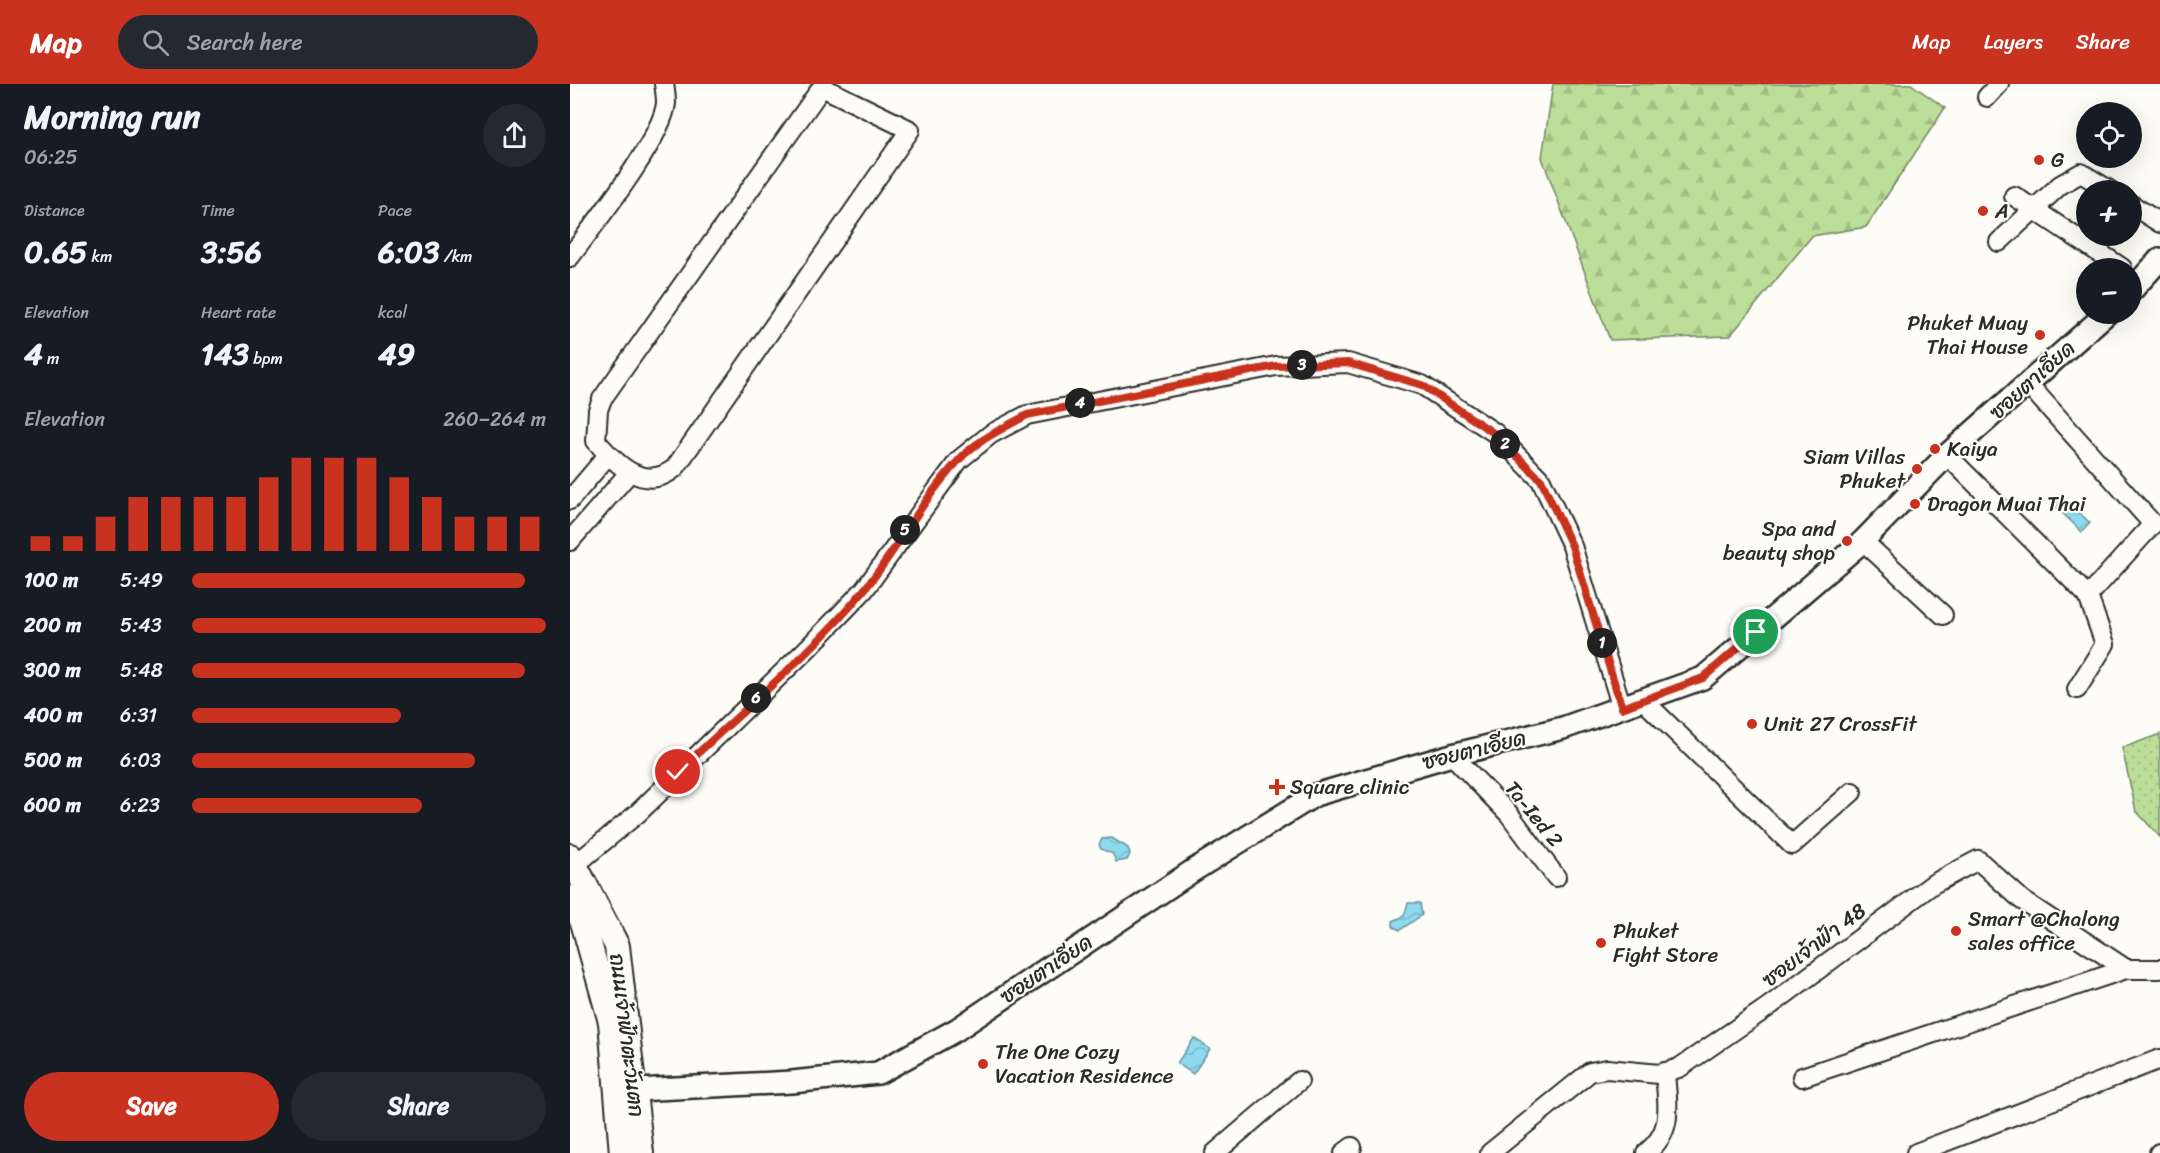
<!DOCTYPE html>
<html lang="en">
<head>
<meta charset="utf-8">
<style>
  body { margin:0; font-family:Sriracha,"Playpen Sans Thai",sans-serif; background:#242831; color:#f1f3f6; height:100vh; display:flex; flex-direction:column; font-size:22px; white-space:nowrap }
  * { box-sizing:border-box; margin:0 }
  p { font-size:20px; color:#9ea1a6 }
  .icon { flex:none; width:33px; height:33px; fill:none; stroke:currentColor; stroke-width:2; stroke-linecap:round; stroke-linejoin:round }
  .map { position:relative; flex:1; overflow:hidden }
  .details { display:flex; flex-direction:column; background:#171b24; width:570px }
  .details>* { flex:none }
  .fabs { position:absolute; left:1506px; top:18px; display:grid; gap:12px }
  .fabs a { display:grid; place-items:center; width:66px; height:66px; border-radius:50%; background:#171b24; box-shadow:0 6px 24px #0002; font-size:30px }
  .pin { position:absolute; display:grid; place-items:center; width:51px; height:51px; color:#fff; margin:-26px; border:3px solid #fff; border-radius:50%; box-shadow:0 2px 6px #0007 }
  .km { position:absolute; width:30px; height:30px; margin:-15px; border-radius:50%; background:#222; color:#fff; font-size:16px; line-height:30px; text-align:center }
  .round { display:grid; place-items:center; flex:none; width:63px; height:63px; border-radius:32px; background:#242831 }
  .summary { display:flex; align-items:center; justify-content:space-between; height:102px; padding:0 24px }
  h1 { font-size:33px; font-weight:800; line-height:45px }
  .stats { display:grid; grid-template-columns:repeat(3,1fr); gap:9px; height:102px; padding:6px 24px }
  .stats div { display:grid; align-content:center }
  .stats b { font-size:30px; font-weight:800 }
  .stats small { font-size:16px; font-weight:400 }
  .stats p { font-size:16px }
  .chart { height:168px; padding:12px 24px }
  .chart p { display:flex; justify-content:space-between }
  .chart svg { width:100%; height:108px; margin-top:6px; stroke:#c8321e; stroke-width:6 }
  .action { display:flex; gap:12px; margin-top:auto; padding:12px 24px }
  .action a { flex:1; height:69px; border-radius:36px; background:#c8321e; color:#fff; font-size:24px; font-weight:800; line-height:69px; text-align:center }
  .action a+a { background:#242831; color:#f1f3f6 }
  ul { padding:0 24px; list-style:none; font-size:20px }
  li { display:grid; grid-template-columns:96px 72px 1fr; align-items:center; height:45px }
  li i { height:15px; border-radius:8px; background:#c8321e }
  header { display:flex; align-items:center; gap:36px; box-sizing:border-box; height:84px; padding:0 30px; background:#c8321e; color:#fff }
  header strong { font-size:28px }
  nav { display:flex; gap:33px; margin-inline-start:auto; font-size:21px }
  .search { width:420px; height:54px; background:#242831; display:flex; align-items:center; gap:15px; box-sizing:border-box; padding:0 21px; border-radius:33px; color:#9ea1a6; font-size:22px }
  main { display:flex; flex:1; min-height:0 }
  .map>svg:first-child { display:block }
  .grass { fill:url(#grass-dots); stroke:#738462; stroke-width:1.5 }
  .forest { fill:url(#forest-firs); stroke:#738462; stroke-width:1.5 }
  .water { fill:url(#water-waves); stroke:#66939f; stroke-width:1.5 }
  .lines { fill:none; stroke-linecap:round; stroke-linejoin:round }
  .minor-casing { stroke:#2b2b2b; stroke-width:22 }
  .tertiary-casing { stroke:#2b2b2b; stroke-width:26 }
  .secondary-casing { stroke:#2b2b2b; stroke-width:28 }
  .minor { stroke:#fdfcf7; stroke-width:18 }
  .tertiary { stroke:#fdfcf7; stroke-width:21 }
  .secondary { stroke:#fdfcf7; stroke-width:24 }
  .route-casing { stroke:#fff; stroke-width:12 }
  .route { stroke:#c8321e; stroke-width:8 }
  .poi-dot { fill:#c8321e; stroke:#fdfcf7; stroke-width:2 }
  .labels { text-anchor:middle; stroke-width:4.5; stroke-linejoin:round; paint-order:stroke }
  .poi-label { font-size:21px; fill:#2b2b2b; stroke:#fdfcf7; text-anchor:start }
  .street-label { font-size:21px; fill:#2b2b2b; stroke:#fdfcf7 }
</style>
</head>
<body>
<header>
<strong>Map</strong>
<div class="search"><svg class="icon" aria-label="search" viewBox="0 0 24 24"><circle cx="10" cy="10" r="6"/><path d="M15 15l6 6"/></svg>Search here</div>
<nav><a>Map</a><a>Layers</a><a>Share</a></nav>
</header>
<main>
<section class="details">
<div class="summary"><div><h1>Morning run</h1><p>06:25</p></div><a class="round"><svg class="icon" aria-label="share" viewBox="0 0 24 24"><path d="M12 15V3M7 8l5-5 5 5M5 13v7h14v-7"/></svg></a></div>
<div class="stats">
<div><p>Distance</p><b>0.65<small> km</small></b></div>
<div><p>Time</p><b>3:56</b></div>
<div><p>Pace</p><b>6:03<small> /km</small></b></div>
</div>
<div class="stats">
<div><p>Elevation</p><b>4<small> m</small></b></div>
<div><p>Heart rate</p><b>143<small> bpm</small></b></div>
<div><p>kcal</p><b>49</b></div>
</div>
<div class="chart"><p><span>Elevation</span>260–264 m</p>
<svg viewBox="0 0 160 44" preserveAspectRatio="none"><path d="M5 44V38M15 44V38M25 44V30M35 44V22M45 44V22M55 44V22M65 44V22M75 44V14M85 44V6M95 44V6M105 44V6M115 44V14M125 44V22M135 44V30M145 44V30M155 44V30"/></svg>
</div>
<ul>
<li><b>100 m</b>5:49<i style="width:94%"></i></li>
<li><b>200 m</b>5:43<i style="width:100%"></i></li>
<li><b>300 m</b>5:48<i style="width:94%"></i></li>
<li><b>400 m</b>6:31<i style="width:59%"></i></li>
<li><b>500 m</b>6:03<i style="width:80%"></i></li>
<li><b>600 m</b>6:23<i style="width:65%"></i></li>
</ul>
<div class="action"><a>Save</a><a>Share</a></div>
</section>
<div class="map">
<svg width="1590" height="1069" viewBox="0 0 1590 1069">
  <defs>
    <pattern id="grass-dots" width="8" height="8" patternUnits="userSpaceOnUse" patternTransform="scale(1.5)"><rect width="8" height="8" fill="#bbde98"/><path d="M2 2h.1M6 6h.1" fill="none" stroke="#a1bf83" stroke-width="1.8" stroke-linecap="round"/></pattern>
    <pattern id="forest-firs" width="22" height="20" patternUnits="userSpaceOnUse" patternTransform="scale(1.5)"><rect width="22" height="20" fill="#bbde98"/><path d="M5 1l3.5 6h-7zM16 11l3.5 6h-7z" fill="#a1bf83"/></pattern>
    <pattern id="water-waves" width="16" height="10" patternUnits="userSpaceOnUse" patternTransform="scale(1.5)"><rect width="16" height="10" fill="#8dd9ed"/><path d="M0 5q4-4 8 0t8 0" fill="none" stroke="#7abacb"/></pattern>
  </defs>
  <rect width="100%" height="100%" fill="#fdfcf7"/>
  <filter id="ink" filterUnits="userSpaceOnUse"><feTurbulence type="fractalNoise" baseFrequency=".0167" numOctaves="2"/><feDisplacementMap in="SourceGraphic" scale="12" xChannelSelector="R" yChannelSelector="G"/><feConvolveMatrix kernelMatrix="1 2 1 2 8 2 1 2 1" color-interpolation-filters="sRGB"/></filter>
  <g filter="url(#ink)">
    <!-- grass -->
    <path class="grass" d="M 1590,650 L 1590,753 L 1566,727 L 1552,664 Z"/>
    <!-- forest -->
    <path class="forest" d="M 983,0 L 1341,0 L 1375,24 L 1296,143 L 1242,152 L 1160,252 L 1040,256 L 972,74 Z"/>
    <!-- water -->
    <g class="water">
      <path d="M 1490,410 L 1520,439 L 1512,448 L 1481,418 Z"/>
      <path d="M 542,754 L 558,764 L 560,770 L 557,776 L 546,778 L 543,770 L 531,765 L 529,760 L 532,755 Z"/>
      <path d="M 838,819 L 850,819 L 852,831 L 830,846 L 823,842 L 823,837 L 834,832 Z"/>
      <path d="M 624,954 L 640,965 L 623,990 L 607,979 Z"/>
    </g>
    <g class="lines">
      <defs>
        <g id="minor">
          <path d="M 252,3 L 340,46 L 105,384 C 74,409 46,380 26,357 L 28,326 L 32,315 Z"/>
          <path d="M 1417,13 L 1429,0"/>
          <path d="M 1444,112 L 1552,184"/>
          <path d="M 1562,121 L 1590,139"/>
          <path d="M 1429,158 L 1490,101 L 1511,89 L 1539,106"/>
          <path d="M 0,173 C 23,142 93,54 96,19 C 96,13 95,6 94,0"/>
          <path d="M 1458,300 L 1583,440 L 1518,512 L 1535,560 L 1507,605"/>
          <path d="M 1377,371 L 1518,512"/>
          <path d="M 0,416 L 38,371"/>
          <path d="M 0,457 L 59,389"/>
          <path d="M 1293,457 L 1373,531"/>
          <path d="M 1073,616 L 1222,761 L 1282,708"/>
          <path d="M 882,671 L 939,730 L 986,793"/>
          <path d="M 6,780 L 68,729 L 237,565 L 294,506 L 389,376 L 421,350 L 457,331 L 706,282 L 778,279 L 852,301 L 925,349 L 971,396 L 1002,462 L 1052,624"/>
          <path d="M 1232,993 L 1556,885"/>
          <path d="M 645,1069 L 729,997"/>
          <path d="M 774,1069 L 782,1063"/>
          <path d="M 920,1069 L 1020,988 L 1037,985 L 1089,990 L 1109,984 L 1198,923 L 1363,800 L 1408,776 L 1452,816 L 1556,885 L 1590,885"/>
          <path d="M 1076,1069 C 1105,1046 1097,1021 1095,988"/>
          <path d="M 1346,1069 L 1590,975"/>
          <path d="M 1589,1069 L 1590,1069"/>
        </g>
        <g id="tertiary">
          <path d="M 1562,206 L 1590,175"/>
          <path d="M 48,1007 L 222,998 L 308,989 L 386,946 L 624,786 L 745,711 L 882,671 L 993,644 L 1133,594 L 1293,457 L 1377,371 L 1536,230"/>
        </g>
        <g id="secondary">
          <path d="M 0,772 L 47,862 L 71,1069"/>
          <path d="M 0,814 L 13,838 L 41,938 L 52,1069"/>
        </g>
      </defs>
      <!-- minor casing -->
      <use href="#minor" class="minor-casing"/>
      <!-- tertiary casing -->
      <use href="#tertiary" class="tertiary-casing"/>
      <!-- secondary casing -->
      <use href="#secondary" class="secondary-casing"/>
      <!-- minor -->
      <use href="#minor" class="minor"/>
      <!-- tertiary -->
      <use href="#tertiary" class="tertiary"/>
      <!-- secondary -->
      <use href="#secondary" class="secondary"/>
    </g>
  </g>
  <g class="lines" filter="url(#ink)">
    <defs>
      <path id="route" d="M 108,688 C 168,630 242,570 294,506 C 328,465 352,415 389,376 C 407,356 434,344 457,331 L 706,282 L 778,279 L 852,301 L 925,350 L 971,396 L 1002,462 L 1052,624 L 1133,594 L 1186,548"/>
    </defs>
    <!-- route casing -->
    <use href="#route" class="route-casing"/>
    <!-- route -->
    <use href="#route" class="route"/>
  </g>
  <!-- markers -->
  <g class="poi-dot">
    <circle cx="1469" cy="76" r="6"/>
    <circle cx="1413" cy="127" r="6"/>
    <circle cx="1470" cy="251" r="6"/>
    <circle cx="1365" cy="365" r="6"/>
    <circle cx="1347" cy="385" r="6"/>
    <circle cx="1345" cy="420" r="6"/>
    <circle cx="1277" cy="457" r="6"/>
    <circle cx="1182" cy="640" r="6"/>
    <path d="M704 694h6v6h6v6h-6v6h-6v-6h-6v-6h6z"/>
    <circle cx="1386" cy="847" r="6"/>
    <circle cx="1031" cy="859" r="6"/>
    <circle cx="413" cy="980" r="6"/>
  </g>
  <g class="labels">
    <!-- poi labels -->
    <g class="poi-label">
      <text x="1481" y="83">G</text>
      <text x="1425" y="134">A</text>
      <text x="1458" y="246" text-anchor="end">Phuket Muay<tspan x="1458" dy="24">Thai House</tspan></text>
      <text x="1377" y="372">Kaiya</text>
      <text x="1335" y="380" text-anchor="end">Siam Villas<tspan x="1335" dy="24">Phuket</tspan></text>
      <text x="1357" y="427">Dragon Muai Thai</text>
      <text x="1265" y="452" text-anchor="end">Spa and<tspan x="1265" dy="24">beauty shop</tspan></text>
      <text x="1194" y="647">Unit 27 CrossFit</text>
      <text x="720" y="710">Square clinic</text>
      <text x="1398" y="842">Smart @Chalong<tspan x="1398" dy="24">sales office</tspan></text>
      <text x="1043" y="854">Phuket<tspan x="1043" dy="24">Fight Store</tspan></text>
      <text x="425" y="975">The One Cozy<tspan x="425" dy="24">Vacation Residence</tspan></text>
    </g>
    <!-- street labels -->
    <g class="street-label">
      <text transform="translate(1462 296) rotate(-42)" y="7">ซอยตาเอียด</text>
      <text transform="translate(904 666) rotate(-14)" y="7">ซอยตาเอียด</text>
      <text transform="translate(964 730) rotate(51)" y="7">Ta-Ied 2</text>
      <text transform="translate(1244 861) rotate(-37)" y="7">ซอยเจ้าฟ้า 48</text>
      <text transform="translate(476 885) rotate(-34)" y="7">ซอยตาเอียด</text>
      <text transform="translate(57 951) rotate(83)" y="7">ถนนเจ้าฟ้าตะวันตก</text>
    </g>
  </g>
</svg>
<div class="fabs">
<a><svg class="icon" aria-label="locate" viewBox="0 0 24 24"><circle cx="12" cy="12" r="6"/><path d="M12 2v4M12 18v4M2 12h4M18 12h4"/></svg></a>
<a>+</a>
<a>−</a>
</div>
<div class="pin" style="left:1186px;top:548px;background:#1e9e55"><svg class="icon" aria-label="arrive" viewBox="0 0 24 24"><path d="M6 21V4h12l-3 4 3 4H6"/></svg></div>
<div class="pin" style="left:108px;top:688px;background:#d93025"><svg class="icon" aria-label="check" viewBox="0 0 24 24"><path d="M5 12l5 5 9-10"/></svg></div>
<b class="km" style="left:1032px;top:559px">1</b>
<b class="km" style="left:935px;top:360px">2</b>
<b class="km" style="left:732px;top:281px">3</b>
<b class="km" style="left:510px;top:319px">4</b>
<b class="km" style="left:335px;top:446px">5</b>
<b class="km" style="left:186px;top:614px">6</b>
</div>
</main>
</body>
</html>
